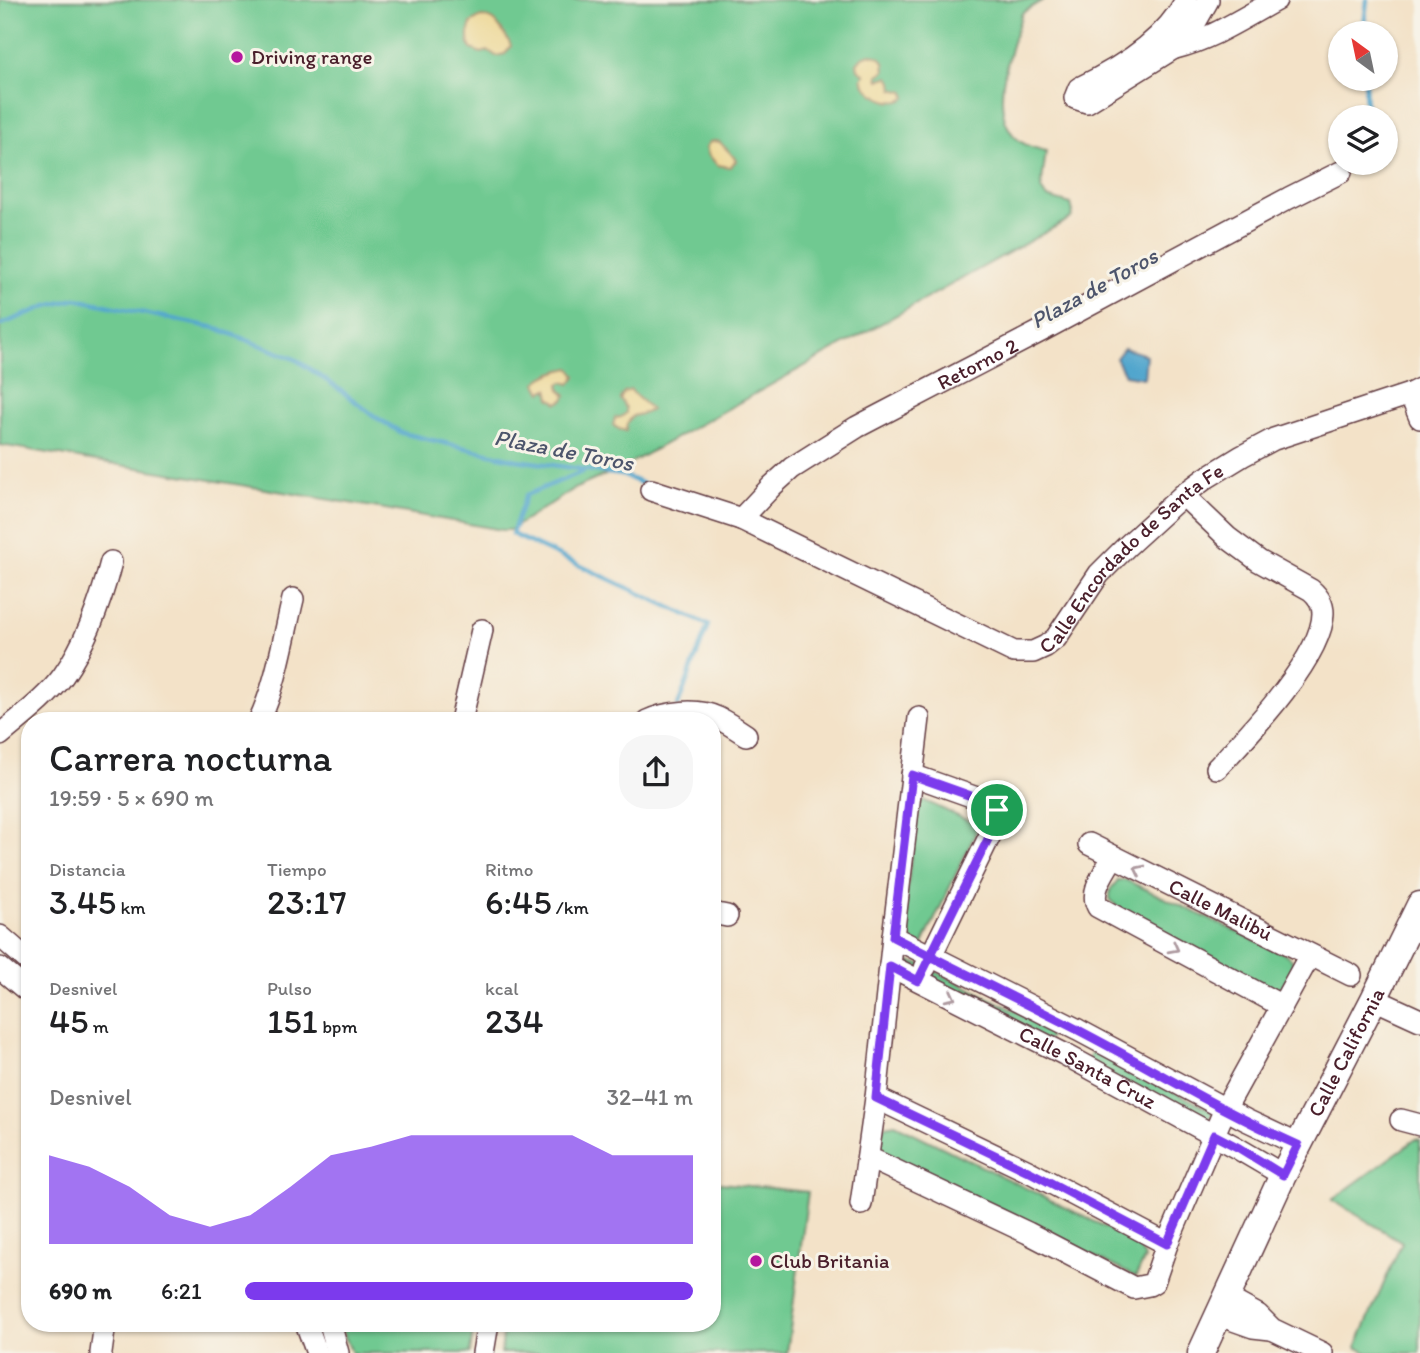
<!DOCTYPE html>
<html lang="es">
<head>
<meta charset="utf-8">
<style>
  body { margin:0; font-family:Itim,sans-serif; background:#f6f6f6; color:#202124; height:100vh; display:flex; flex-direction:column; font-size:26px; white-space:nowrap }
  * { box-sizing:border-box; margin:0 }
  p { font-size:23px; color:#757577 }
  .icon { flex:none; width:38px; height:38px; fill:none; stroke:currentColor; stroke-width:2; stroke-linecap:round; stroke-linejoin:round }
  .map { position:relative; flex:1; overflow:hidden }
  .side { position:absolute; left:21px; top:712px; width:700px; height:620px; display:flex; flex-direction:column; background:#fff; border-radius:28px; box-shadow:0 2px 5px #0004 }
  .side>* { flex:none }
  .needle { width:46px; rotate:327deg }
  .fabs { position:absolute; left:1328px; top:21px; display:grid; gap:14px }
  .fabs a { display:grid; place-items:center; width:70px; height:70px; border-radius:50%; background:#fff; box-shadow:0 2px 5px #0004; font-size:35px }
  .pin { position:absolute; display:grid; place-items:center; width:60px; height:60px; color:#fff; margin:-30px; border:4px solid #fff; border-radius:50%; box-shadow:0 2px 7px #0007 }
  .round { display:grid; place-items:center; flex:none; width:74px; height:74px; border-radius:28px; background:#f6f6f6 }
  .headline { display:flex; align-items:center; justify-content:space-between; height:119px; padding:0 28px }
  h1 { font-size:38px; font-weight:600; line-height:52px }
  .metrics { display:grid; grid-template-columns:repeat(3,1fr); gap:10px; height:119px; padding:7px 28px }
  .metrics div { display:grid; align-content:center }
  .metrics b { font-size:35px; font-weight:600 }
  .metrics small { font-size:19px; font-weight:400 }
  .metrics p { font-size:19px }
  .chart { height:196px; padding:14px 28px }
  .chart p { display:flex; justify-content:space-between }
  .chart svg { width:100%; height:126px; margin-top:7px; fill:#7c3aed; opacity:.7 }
  ul { padding:0 28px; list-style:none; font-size:23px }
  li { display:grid; grid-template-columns:112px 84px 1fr; align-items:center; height:52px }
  li i { height:18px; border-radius:9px; background:#7c3aed }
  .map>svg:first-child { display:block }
  .green { fill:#6fc991; stroke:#5c745e; stroke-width:2 }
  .sand { fill:#eeda9e; stroke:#9c7c64; stroke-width:2 }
  .water { fill:#51a6cd; stroke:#4e627c; stroke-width:2 }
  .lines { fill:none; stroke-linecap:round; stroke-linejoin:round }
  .stream { stroke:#51a6cd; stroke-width:4.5 }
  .minor-casing { stroke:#633c43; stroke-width:24 }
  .major-casing { stroke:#633c43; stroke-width:29 }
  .minor { stroke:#fff; stroke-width:21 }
  .major { stroke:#fff; stroke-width:26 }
  .oneway { stroke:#ae9aa0 }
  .route-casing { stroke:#fff; stroke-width:14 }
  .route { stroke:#7c3aed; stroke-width:9 }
  .poi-dot { fill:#b5179e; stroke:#f7f3e8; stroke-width:2.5 }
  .labels { text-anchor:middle; stroke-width:6; stroke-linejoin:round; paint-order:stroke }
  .poi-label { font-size:21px; fill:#4a1f2b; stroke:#f7f3e8; text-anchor:start }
  .street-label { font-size:21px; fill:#4a1f2b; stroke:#f7f3e8 }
  .water-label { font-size:23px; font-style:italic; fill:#4d556c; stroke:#f7f3e8 }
</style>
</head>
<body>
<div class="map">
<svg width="1420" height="1353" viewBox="0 0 1420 1353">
  <rect width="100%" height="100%" fill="#f7f3e8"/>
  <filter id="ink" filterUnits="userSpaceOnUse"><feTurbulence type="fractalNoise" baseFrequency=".0143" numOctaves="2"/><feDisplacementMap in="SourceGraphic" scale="14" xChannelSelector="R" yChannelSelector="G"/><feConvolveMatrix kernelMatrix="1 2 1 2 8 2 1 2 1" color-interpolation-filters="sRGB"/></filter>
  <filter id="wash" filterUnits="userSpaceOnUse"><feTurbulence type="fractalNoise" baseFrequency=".00686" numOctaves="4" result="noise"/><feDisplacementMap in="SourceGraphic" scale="28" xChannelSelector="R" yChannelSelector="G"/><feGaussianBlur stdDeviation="1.57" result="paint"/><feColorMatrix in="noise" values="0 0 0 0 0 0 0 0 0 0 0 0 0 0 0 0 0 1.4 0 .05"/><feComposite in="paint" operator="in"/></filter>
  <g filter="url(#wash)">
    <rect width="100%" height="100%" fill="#f3e2c8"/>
    <!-- green -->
    <g class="green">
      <path d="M 0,0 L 1043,0 L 1022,13 C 1012,47 986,108 1016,138 C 1024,146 1036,148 1046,151 L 1041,189 L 1046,197 L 1071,204 L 1073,212 L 1071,218 L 623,467 L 574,489 L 510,530 L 502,530 L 385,509 L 0,445 Z"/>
      <path d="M 923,800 L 975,824 L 976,832 L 921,948 L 902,936 L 917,804 Z"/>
      <path d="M 1118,880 L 1126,880 L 1287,955 L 1292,960 L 1294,967 L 1279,992 L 1270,992 L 1116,906 L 1110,899 L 1110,890 Z"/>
      <path d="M 910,962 L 923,965 L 1054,1030 L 1046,1044 L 904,968 Z"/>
      <path d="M 1092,1051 L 1213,1111 L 1207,1125 L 1086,1063 Z"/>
      <path d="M 895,1124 L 1136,1242 L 1145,1258 L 1136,1277 L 882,1154 L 879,1135 L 885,1126 Z"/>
      <path d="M 1416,1139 L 1420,1140 L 1420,1353 L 1368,1353 L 1356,1347 L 1402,1242 L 1332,1200 Z"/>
      <path d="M 712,1182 L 808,1192 L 787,1353 L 501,1353 L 504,1323 L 712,1323 Z"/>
      <path d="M 339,1323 L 474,1323 L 470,1353 L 352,1353 Z"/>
    </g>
    <!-- sand -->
    <g class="sand">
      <path d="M 481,17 C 486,17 488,17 493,20 C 498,24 509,40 511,46 L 505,54 L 496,56 L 489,51 L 481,53 L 471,49 C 466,39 468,33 471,23 Z"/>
      <path d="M 870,54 L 880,57 L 884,62 L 885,71 L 878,75 L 879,80 L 883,78 L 889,77 L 892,82 L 893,89 L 905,92 L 906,98 C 891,108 866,94 862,78 L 865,75 L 858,69 L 857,63 L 862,57 Z"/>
      <path d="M 715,141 L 720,142 C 725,149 733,153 736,161 L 730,167 L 717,165 L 708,154 L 706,147 L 710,142 Z"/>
      <path d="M 570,368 L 576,376 L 570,384 L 563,382 L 559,384 L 560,389 L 566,395 L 564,400 L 558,403 L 550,398 L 548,389 L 542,392 L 536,383 C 545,375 558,370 570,368 Z"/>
      <path d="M 631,390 C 637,399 645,402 651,410 L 645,413 L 633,416 L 627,424 L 626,431 L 619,429 L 613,425 L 615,418 L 621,417 L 626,413 L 626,408 L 620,399 L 624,392 Z"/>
    </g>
    <!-- water -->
    <path class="water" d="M 1124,348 L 1146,355 L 1144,378 L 1125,375 L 1116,358 Z"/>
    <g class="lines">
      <!-- stream -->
      <g class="stream">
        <path d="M 1363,33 L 1367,0"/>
        <path d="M 1365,79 L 1366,117"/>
        <path d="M 0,325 L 47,306 L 76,299 L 216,328 L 295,359 L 339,389 L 377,418 L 402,433 L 517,460 L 622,475 L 646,485"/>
        <path d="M 582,472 L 526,495 L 512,534 L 708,625 L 678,705"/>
      </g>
    </g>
  </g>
  <g filter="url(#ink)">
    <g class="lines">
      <defs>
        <g id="minor">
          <path d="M 1186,0 C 1165,41 1119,69 1079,88 L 1075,98 L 1087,102 L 1174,48 L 1191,30 L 1208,0"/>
          <path d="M 1175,48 C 1212,39 1243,18 1276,0"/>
          <path d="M 1410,394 L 1420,418"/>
          <path id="s1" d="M 651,490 L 741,519 L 1014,652 L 1033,652 L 1046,646 L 1056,638 L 1099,574 L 1126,547 L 1183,495 L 1206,478 L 1242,456 L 1274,439 L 1410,394 L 1420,389"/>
          <path d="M 1183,495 L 1228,538 L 1259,561 L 1311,590 C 1318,596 1323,603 1323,613 C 1323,657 1247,736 1217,768"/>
          <path id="s2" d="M 741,519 L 772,486 L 792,468 L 857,427 L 1041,331 L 1289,198 L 1341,172"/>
          <path d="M 259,721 C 277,683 283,640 293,599"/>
          <path d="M 461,721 L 482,630"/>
          <path d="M 647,721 C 666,712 698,708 718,718 C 728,723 737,729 746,735"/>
          <path d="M 0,735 C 20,718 48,697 63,676 C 87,642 101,601 111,562"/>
          <path d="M 912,775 L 988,802 L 997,810 L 997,821 L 925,968"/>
          <path id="s3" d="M 1089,844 L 1351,975"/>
          <path d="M 1113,857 C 1105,872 1089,891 1098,907 L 1282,1006"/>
          <path d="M 712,913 L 727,916"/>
          <path d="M 0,936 L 30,962"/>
          <path d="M 893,937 L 1078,1030 L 1246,1120 L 1299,1145"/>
          <path id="s4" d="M 890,966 L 1064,1054 L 1237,1148 L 1283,1175"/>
          <path d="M 0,968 L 30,993"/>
          <path d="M 1374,999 L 1420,1020"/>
          <path d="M 876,1098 L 1030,1172 L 1167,1244"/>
          <path d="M 1401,1120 L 1420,1125"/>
          <path d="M 869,1158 L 1028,1233 L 1134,1288 L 1149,1285 L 1154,1282 L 1167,1244 L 1225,1109 L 1310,955"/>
          <path d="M 861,1204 L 876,1098 L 893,937 L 919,718"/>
          <path d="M 1227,1298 L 1258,1315 L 1272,1329 L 1322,1353"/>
          <path d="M 1219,1315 L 1253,1327 L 1271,1329"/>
          <path d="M 306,1323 L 317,1353"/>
          <path d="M 330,1323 L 338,1353"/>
          <path d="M 101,1353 L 105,1323"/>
          <path d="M 483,1353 L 488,1323"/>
        </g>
        <g id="major">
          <path id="s5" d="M 1201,1353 L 1283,1175 L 1374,999 L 1420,905"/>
        </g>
      </defs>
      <!-- minor casing -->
      <use href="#minor" class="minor-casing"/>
      <!-- major casing -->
      <use href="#major" class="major-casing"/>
      <!-- minor -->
      <use href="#minor" class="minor"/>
      <!-- major -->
      <use href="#major" class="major"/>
    </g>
    <!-- one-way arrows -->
    <defs><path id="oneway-chevron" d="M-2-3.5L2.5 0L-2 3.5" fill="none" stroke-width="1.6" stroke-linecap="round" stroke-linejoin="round" transform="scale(1.75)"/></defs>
    <g class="oneway">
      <use href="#oneway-chevron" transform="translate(1139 870) rotate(-154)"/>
      <use href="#oneway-chevron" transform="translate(1174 948) rotate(28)"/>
      <use href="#oneway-chevron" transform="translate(951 997) rotate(27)"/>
    </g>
  </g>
  <g class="lines" filter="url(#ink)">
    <defs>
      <path id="route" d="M 997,810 L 997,821 L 918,981 L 890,966 L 876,1098 L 1030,1172 L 1167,1244 L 1214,1135 L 1239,1148 L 1283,1175 L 1298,1145 C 1223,1112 1153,1069 1080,1031 C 1018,999 955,969 893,937 L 912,775 L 988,802 L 997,810"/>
    </defs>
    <!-- route casing -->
    <use href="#route" class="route-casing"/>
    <!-- route -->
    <use href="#route" class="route"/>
  </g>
  <!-- markers -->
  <g class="poi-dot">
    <circle cx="237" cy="57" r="7"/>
    <circle cx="756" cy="1261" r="7"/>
  </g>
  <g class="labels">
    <!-- poi labels -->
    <g class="poi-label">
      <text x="251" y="64">Driving range</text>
      <text x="770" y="1268">Club Britania</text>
    </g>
    <!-- street labels -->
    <g class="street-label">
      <text dy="7" stroke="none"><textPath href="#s2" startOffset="285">Retorno 2</textPath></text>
      <text dy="7" stroke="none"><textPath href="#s1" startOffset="555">Calle Encordado de Santa Fe</textPath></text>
      <text dy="7" stroke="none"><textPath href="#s3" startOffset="147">Calle Malibú</textPath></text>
      <text dy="7" stroke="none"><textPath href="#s5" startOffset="334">Calle California</textPath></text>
      <text dy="7" stroke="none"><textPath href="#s4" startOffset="222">Calle Santa Cruz</textPath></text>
    </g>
    <!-- water labels -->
    <g class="water-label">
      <text transform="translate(1094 288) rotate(-29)" y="8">Plaza de Toros</text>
      <text transform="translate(564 450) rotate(11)" y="8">Plaza de Toros</text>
    </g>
  </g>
</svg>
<div class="fabs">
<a><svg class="needle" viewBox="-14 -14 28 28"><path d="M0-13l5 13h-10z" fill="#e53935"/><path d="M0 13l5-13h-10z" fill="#757577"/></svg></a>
<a><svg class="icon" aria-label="layers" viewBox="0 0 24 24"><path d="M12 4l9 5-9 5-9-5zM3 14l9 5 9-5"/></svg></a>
</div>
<div class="pin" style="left:997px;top:810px;background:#1e9e55"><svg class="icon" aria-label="arrive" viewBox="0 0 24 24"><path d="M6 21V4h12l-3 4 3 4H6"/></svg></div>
<section class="side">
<div class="headline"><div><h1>Carrera nocturna</h1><p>19:59 · 5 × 690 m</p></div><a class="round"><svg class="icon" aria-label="share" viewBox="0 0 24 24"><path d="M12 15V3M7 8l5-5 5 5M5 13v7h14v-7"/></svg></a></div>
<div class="metrics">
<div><p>Distancia</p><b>3.45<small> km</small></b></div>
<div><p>Tiempo</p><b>23:17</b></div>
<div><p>Ritmo</p><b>6:45<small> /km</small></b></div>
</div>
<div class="metrics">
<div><p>Desnivel</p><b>45<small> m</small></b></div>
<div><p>Pulso</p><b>151<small> bpm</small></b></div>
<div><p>kcal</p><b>234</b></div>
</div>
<div class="chart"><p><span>Desnivel</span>32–41 m</p>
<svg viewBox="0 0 160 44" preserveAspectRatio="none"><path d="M0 44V13L10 17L20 24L30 34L40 38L50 34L60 24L70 13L80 10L90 6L100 6L110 6L120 6L130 6L140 13L150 13L160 13V44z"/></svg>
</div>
<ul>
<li><b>690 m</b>6:21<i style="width:100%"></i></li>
</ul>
</section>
</div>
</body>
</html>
